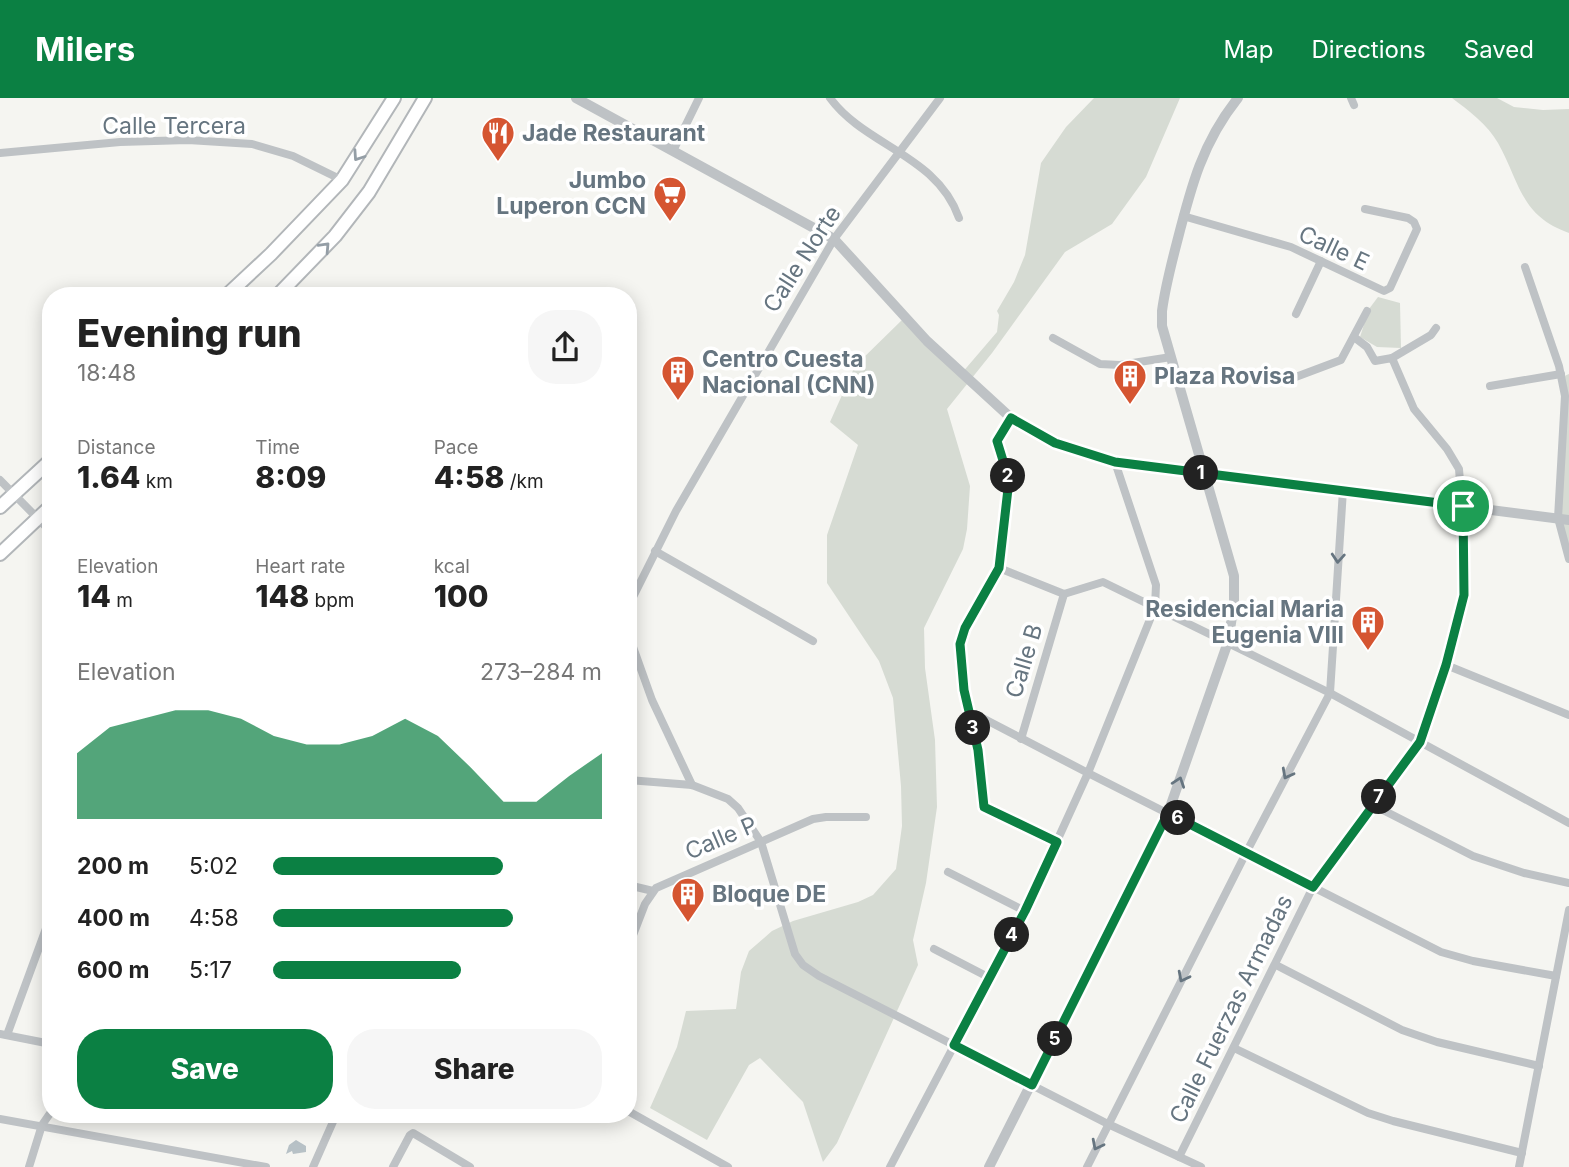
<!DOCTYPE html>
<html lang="en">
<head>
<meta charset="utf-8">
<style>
  body { margin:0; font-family:Inter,sans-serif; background:#f6f6f6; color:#222; height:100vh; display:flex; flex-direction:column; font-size:26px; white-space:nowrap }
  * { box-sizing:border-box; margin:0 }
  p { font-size:23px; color:#767676 }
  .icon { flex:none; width:38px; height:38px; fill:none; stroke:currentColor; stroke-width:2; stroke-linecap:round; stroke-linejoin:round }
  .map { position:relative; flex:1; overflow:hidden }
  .side { position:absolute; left:42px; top:189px; width:595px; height:836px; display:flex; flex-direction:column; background:#fff; border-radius:28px; box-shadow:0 4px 18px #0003 }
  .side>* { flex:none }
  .pin { position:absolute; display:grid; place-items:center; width:60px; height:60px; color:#fff; margin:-30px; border:4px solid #fff; border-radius:50%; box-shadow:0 2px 7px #0007 }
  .km { position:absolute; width:35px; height:35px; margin:-18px; border-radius:50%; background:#222; color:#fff; font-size:19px; line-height:35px; text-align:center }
  .round { display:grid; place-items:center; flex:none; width:74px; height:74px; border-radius:28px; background:#f6f6f6 }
  .headline { display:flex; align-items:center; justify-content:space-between; height:119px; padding:0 35px }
  h1 { font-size:38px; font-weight:800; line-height:52px }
  .metrics { display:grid; grid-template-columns:repeat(3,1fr); gap:10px; height:119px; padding:7px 35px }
  .metrics div { display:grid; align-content:center }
  .metrics b { font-size:30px; font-weight:800 }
  .metrics small { font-size:19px; font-weight:400 }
  .metrics p { font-size:19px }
  .chart { height:196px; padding:14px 35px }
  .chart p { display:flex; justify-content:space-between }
  .chart svg { width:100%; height:126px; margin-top:7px; fill:#0b8043; opacity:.7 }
  .primary-button { display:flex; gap:14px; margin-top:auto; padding:14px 35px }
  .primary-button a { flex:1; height:80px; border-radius:28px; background:#0b8043; color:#fff; font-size:28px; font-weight:800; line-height:80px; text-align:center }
  .primary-button a+a { background:#f6f6f6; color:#222 }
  ul { padding:0 35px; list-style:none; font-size:23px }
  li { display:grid; grid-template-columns:112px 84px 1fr; align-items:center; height:52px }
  li i { height:18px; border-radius:9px; background:#0b8043 }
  header { display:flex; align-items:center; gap:42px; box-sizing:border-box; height:98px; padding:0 35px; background:#0b8043; color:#fff }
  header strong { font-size:33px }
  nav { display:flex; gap:38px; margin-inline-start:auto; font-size:24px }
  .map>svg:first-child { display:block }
  .green { fill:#d6dbd3 }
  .water { fill:#b7c1c6 }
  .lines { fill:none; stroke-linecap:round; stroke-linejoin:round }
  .primary-casing { stroke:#b2b6b9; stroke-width:16 }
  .minor { stroke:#bec2c5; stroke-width:8 }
  .tertiary { stroke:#bec2c5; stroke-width:10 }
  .primary { stroke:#fff; stroke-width:12 }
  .oneway { stroke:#949ea6 }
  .oneway2 { stroke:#667580 }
  .route-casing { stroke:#fff; stroke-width:14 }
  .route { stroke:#0b8043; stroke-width:9 }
  .labels { text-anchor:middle; stroke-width:7; stroke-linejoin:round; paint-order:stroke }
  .street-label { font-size:23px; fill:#667580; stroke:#fff }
  .poi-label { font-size:23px; font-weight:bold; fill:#667580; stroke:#fff; text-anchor:start }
</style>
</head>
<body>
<header>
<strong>Milers</strong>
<nav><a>Map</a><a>Directions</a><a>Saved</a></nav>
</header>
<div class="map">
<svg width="1569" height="1069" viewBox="0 0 1569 1069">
  <rect width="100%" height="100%" fill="#f5f5f1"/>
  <!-- green -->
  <g class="green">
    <path d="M 1094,0 L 1180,0 L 1146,79 L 1112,126 L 1065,154 L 992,255 L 947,311 L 970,388 L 967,431 L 963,451 L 924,530 L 925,570 L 935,642 L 937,709 L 926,785 L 913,842 L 918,867 L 837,1045 L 823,1064 L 803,1004 L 760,960 L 749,967 L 707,1042 L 650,1010 L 677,949 L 686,913 L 736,911 L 741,874 L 749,853 L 772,833 L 793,823 L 858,804 L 873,797 L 896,771 L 902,728 L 901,688 L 893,600 L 879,563 L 827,485 L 827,437 L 858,347 L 830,324 L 855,268 L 903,221 L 961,276 L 997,234 L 999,217 L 997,213 L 1014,184 L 1025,157 L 1041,65 L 1066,29 Z"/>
    <path d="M 1452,0 L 1497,0 L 1514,9 L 1543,12 L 1569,11 L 1569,135 C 1520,118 1520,84 1498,45 C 1488,27 1468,12 1452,0 Z"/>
    <path d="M 1378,199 L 1400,205 L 1401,250 L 1377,249 L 1360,239 L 1369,211 Z"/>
    <path d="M 1569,276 L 1569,453 L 1561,421 L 1562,279 Z"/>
  </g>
  <!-- water -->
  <path class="water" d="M 296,1042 L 306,1048 L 306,1054 L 293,1056 L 292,1053 L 286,1056 L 289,1047 Z"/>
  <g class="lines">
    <defs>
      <g id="primary">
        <path d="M 226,198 L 271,156 L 342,82 L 394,0"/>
        <path d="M 277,198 L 335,138 L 369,94 L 425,0"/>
        <path d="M 0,409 L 51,362"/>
        <path d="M 0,456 L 51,408"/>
      </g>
    </defs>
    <!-- primary casing -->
    <use href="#primary" class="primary-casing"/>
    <!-- minor -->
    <g class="minor">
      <path d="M 830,0 C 865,48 937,57 959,120"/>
      <path d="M 1351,0 L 1354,7"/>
      <path d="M 673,53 L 699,0"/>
      <path d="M 0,55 L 120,44 L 188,42 L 252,46 L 293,58 L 342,82"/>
      <path d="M 1183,118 L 1291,149 L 1384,193 L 1390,190 L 1417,131 L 1414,124 L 1408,120 L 1365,111"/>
      <path d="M 1525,169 L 1559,268 L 1565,298 L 1558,420 L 1569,461"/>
      <path d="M 1296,216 L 1321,163"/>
      <path d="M 1053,240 L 1100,266 L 1120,267 L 1171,259"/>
      <path d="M 1392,260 L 1431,237 L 1436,230"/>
      <path d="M 1293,280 L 1341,262 L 1367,213"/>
      <path d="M 1490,288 L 1561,276"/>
      <path d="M 1011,320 L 997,343 L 1009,381 L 999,470 L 965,530 L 960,546 L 964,591 L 978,652 L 984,708 L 1057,744"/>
      <path d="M 0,382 L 51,434"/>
      <path d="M 655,453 L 813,543"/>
      <path d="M 999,470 L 1064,496 L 1103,484 L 1330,595 L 1569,725"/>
      <path d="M 628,515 L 632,501 L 676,413 L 834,141 L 940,0"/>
      <path d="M 628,535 L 652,602 L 692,687"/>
      <path d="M 1446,567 L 1569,617"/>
      <path d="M 969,613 L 1088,675 L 1441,854 L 1473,863 L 1556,878"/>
      <path d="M 1021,641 L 1064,496"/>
      <path d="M 628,682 L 692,687 L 728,701 L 738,710 L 761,744 L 795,856 L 803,867 L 819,878 L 1108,1026 L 1201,1069"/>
      <path d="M 1373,707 L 1473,758 L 1524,775 L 1569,785"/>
      <path d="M 948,774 L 1025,813"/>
      <path d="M 628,787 L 653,793"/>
      <path d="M 628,850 L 645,806 L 656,790 L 813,721 L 826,719 L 866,719"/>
      <path d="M 934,851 L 990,880"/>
      <path d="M 1276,867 L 1402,932 L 1437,944 L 1539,968"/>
      <path d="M 0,936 L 51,946"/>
      <path d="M 7,937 L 51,817"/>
      <path d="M 1234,950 L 1368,1015 L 1393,1023 L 1522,1055"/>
      <path d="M 628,1013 L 728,1069"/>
      <path d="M 0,1021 L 266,1069"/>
      <path d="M 1179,1059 L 1313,789 L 1420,644 L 1446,567 L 1464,497 L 1465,445 L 1459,371 L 1447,351 L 1414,311 L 1392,260 L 1375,263 L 1367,249 L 1354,239"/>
      <path d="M 29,1069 L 42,1027 L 51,1014"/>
      <path d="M 313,1069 L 336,1017"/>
      <path d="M 393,1069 L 410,1037 L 413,1035 L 470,1069"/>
      <path d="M 890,1069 L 1025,813 L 1088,675 L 1155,509 L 1156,487 L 1115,364"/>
      <path d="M 1087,1069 L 1246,755 L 1330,595 L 1343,392"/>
      <path d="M 1519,1069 L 1569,812"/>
    </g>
    <!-- tertiary -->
    <g class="tertiary">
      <path d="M 576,0 L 834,141 L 927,243 L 1011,320 L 1055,345 L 1115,364 L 1569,422"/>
      <path d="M 989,1069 L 1168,715 L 1228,544 L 1234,506 L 1234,478 L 1162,228 L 1162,213 C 1165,190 1171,167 1177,144 C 1191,89 1202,45 1238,0"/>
    </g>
    <!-- primary -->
    <use href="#primary" class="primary"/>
  </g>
  <!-- one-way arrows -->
  <defs><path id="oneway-chevron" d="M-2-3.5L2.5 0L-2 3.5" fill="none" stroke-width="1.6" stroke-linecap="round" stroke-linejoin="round" transform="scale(1.75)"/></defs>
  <g class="oneway">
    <use href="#oneway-chevron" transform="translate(358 58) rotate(124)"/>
    <use href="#oneway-chevron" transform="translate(325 149) rotate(-47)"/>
  </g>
  <g class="oneway2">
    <use href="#oneway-chevron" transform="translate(1338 460) rotate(94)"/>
    <use href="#oneway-chevron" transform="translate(1287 676) rotate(118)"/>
    <use href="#oneway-chevron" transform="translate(1179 684) rotate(-71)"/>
    <use href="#oneway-chevron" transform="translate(1183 879) rotate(117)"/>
    <use href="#oneway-chevron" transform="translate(1097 1047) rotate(117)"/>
  </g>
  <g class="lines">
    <defs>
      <path id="route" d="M 1011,320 L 1055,345 L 1115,364 L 1463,408 L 1464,497 L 1446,567 L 1420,644 L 1313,789 L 1168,715 L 1032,987 L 954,947 L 1025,813 L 1057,744 L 984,709 L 978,652 L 964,592 L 960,546 L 965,530 L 999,470 L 1009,382 L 997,343 Z"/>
    </defs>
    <!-- route casing -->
    <use href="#route" class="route-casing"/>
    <!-- route -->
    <use href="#route" class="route"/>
  </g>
  <!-- icons -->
  <defs>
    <symbol id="restaurant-pin" viewBox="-11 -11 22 30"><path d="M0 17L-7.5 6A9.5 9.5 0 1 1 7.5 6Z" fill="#d55531" stroke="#fff"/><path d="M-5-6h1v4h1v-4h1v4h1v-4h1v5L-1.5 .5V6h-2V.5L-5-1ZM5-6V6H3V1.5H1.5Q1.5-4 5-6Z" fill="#fff"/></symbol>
    <symbol id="supermarket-pin" viewBox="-11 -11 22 30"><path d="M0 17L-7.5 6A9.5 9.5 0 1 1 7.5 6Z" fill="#d55531" stroke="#fff"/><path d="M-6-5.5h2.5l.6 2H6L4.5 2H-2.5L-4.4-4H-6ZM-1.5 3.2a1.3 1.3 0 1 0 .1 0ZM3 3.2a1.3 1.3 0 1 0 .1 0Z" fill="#fff"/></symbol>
    <symbol id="building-pin" viewBox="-11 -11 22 30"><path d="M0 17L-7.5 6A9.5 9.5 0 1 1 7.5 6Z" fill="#d55531" stroke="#fff"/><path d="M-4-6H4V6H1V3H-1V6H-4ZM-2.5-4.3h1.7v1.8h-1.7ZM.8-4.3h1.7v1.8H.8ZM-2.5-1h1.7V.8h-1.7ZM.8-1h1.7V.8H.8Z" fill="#fff"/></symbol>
  </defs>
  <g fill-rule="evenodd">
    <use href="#restaurant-pin" x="479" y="16" width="38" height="52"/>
    <use href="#supermarket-pin" x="651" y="76" width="38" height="52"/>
    <use href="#building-pin" x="659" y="255" width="38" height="52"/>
    <use href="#building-pin" x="1111" y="259" width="38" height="52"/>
    <use href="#building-pin" x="1349" y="505" width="38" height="52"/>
    <use href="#building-pin" x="669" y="777" width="38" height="52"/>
  </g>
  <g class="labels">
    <!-- street labels -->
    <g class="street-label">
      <text x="174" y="36">Calle Tercera</text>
      <text transform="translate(1334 150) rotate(25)" y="8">Calle E</text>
      <text transform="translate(802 161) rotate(-57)" y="8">Calle Norte</text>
      <text transform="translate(1024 563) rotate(-73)" y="8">Calle B</text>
      <text transform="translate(721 740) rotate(-23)" y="8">Calle P</text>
      <text transform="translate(1231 911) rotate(-64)" y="8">Calle Fuerzas Armadas</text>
    </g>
    <!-- poi labels -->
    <g class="poi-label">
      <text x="522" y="43">Jade Restaurant</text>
      <text x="646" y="90" text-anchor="end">Jumbo<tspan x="646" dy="26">Luperon CCN</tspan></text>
      <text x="702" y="269">Centro Cuesta<tspan x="702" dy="26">Nacional (CNN)</tspan></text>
      <text x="1154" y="286">Plaza Rovisa</text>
      <text x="1344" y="519" text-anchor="end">Residencial Maria<tspan x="1344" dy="26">Eugenia VIII</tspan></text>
      <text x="712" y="804">Bloque DE</text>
    </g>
  </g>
</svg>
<div class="pin" style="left:1463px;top:408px;background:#1e9e55"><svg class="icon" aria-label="arrive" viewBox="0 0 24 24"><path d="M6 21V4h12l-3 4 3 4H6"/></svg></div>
<b class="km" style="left:1201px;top:375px">1</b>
<b class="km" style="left:1008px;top:378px">2</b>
<b class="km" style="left:973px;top:630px">3</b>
<b class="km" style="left:1012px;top:837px">4</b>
<b class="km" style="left:1055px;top:941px">5</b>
<b class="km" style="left:1178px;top:720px">6</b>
<b class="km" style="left:1379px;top:699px">7</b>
<section class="side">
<div class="headline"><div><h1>Evening run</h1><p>18:48</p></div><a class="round"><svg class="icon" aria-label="share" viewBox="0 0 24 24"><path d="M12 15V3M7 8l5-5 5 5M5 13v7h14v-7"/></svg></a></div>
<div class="metrics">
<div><p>Distance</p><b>1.64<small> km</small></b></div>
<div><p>Time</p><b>8:09</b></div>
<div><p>Pace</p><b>4:58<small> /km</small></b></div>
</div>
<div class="metrics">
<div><p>Elevation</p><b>14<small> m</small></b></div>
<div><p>Heart rate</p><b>148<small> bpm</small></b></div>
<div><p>kcal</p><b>100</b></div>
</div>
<div class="chart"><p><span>Elevation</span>273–284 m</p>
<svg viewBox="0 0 160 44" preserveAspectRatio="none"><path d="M0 44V21L10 12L20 9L30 6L40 6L50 9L60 15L70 18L80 18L90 15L100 9L110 15L120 26L130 38L140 38L150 29L160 21V44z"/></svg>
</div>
<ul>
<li><b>200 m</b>5:02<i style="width:70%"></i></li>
<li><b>400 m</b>4:58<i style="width:73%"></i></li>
<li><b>600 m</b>5:17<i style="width:57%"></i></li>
</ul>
<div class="primary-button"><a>Save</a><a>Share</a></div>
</section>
</div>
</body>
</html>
